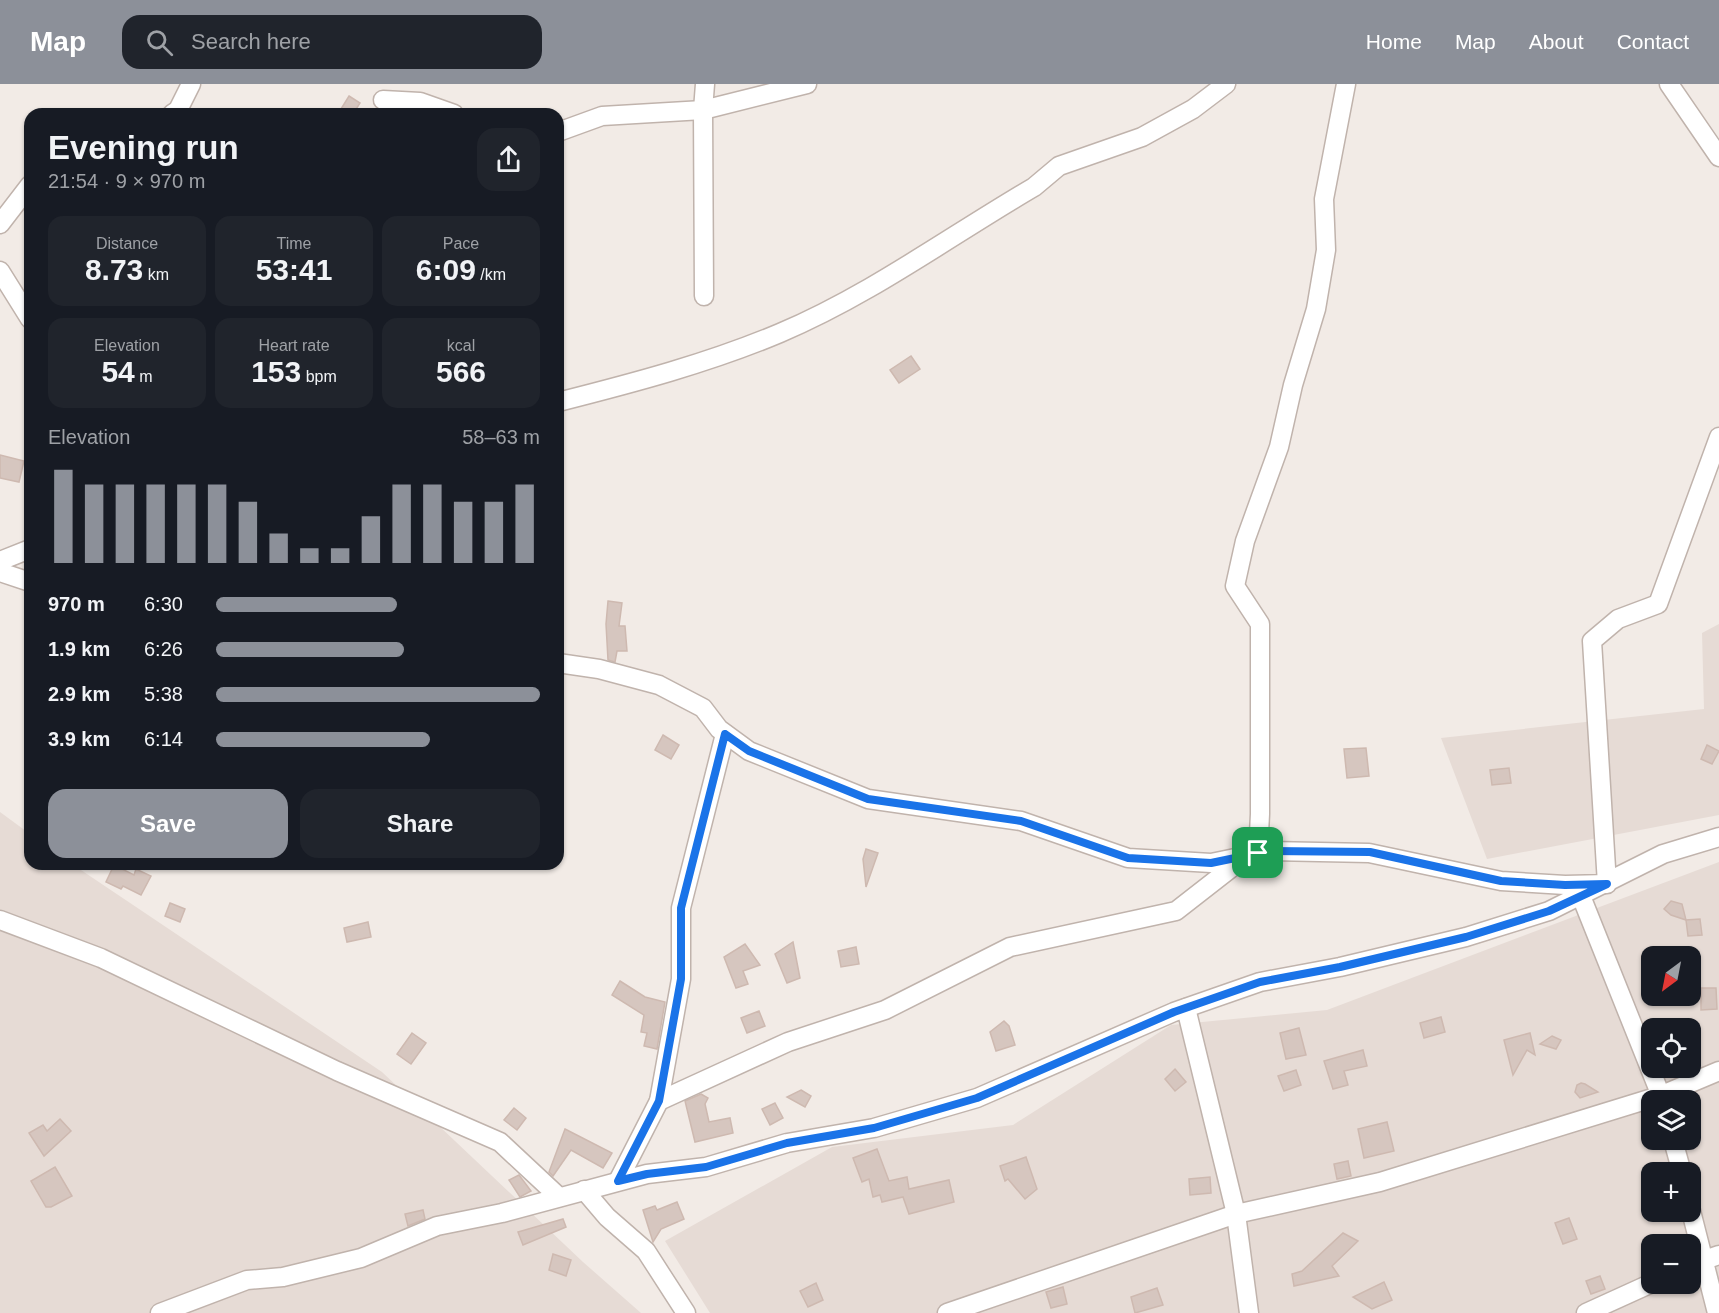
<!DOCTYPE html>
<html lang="en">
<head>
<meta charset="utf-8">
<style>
  body { margin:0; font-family:Helvetica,sans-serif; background:#20242c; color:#f1f3f6; height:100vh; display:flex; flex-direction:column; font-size:22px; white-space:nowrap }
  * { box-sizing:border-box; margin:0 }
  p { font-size:20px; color:#9ea1a6 }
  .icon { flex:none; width:33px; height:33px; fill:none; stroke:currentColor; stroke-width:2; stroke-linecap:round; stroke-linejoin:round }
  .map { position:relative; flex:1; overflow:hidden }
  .details { position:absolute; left:24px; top:24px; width:540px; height:762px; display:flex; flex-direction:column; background:#171b24; border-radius:18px; box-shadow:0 2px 4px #0004 }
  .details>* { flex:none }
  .needle { width:39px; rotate:212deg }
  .fabs { position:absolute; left:1641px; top:862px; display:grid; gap:12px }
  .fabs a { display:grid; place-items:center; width:60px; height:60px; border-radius:12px; background:#171b24; box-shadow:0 2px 4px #0004; font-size:30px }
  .pin { position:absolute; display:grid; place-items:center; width:51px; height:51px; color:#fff; margin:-26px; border-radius:12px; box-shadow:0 3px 9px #0006 }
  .round { display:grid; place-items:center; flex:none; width:63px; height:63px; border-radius:18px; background:#20242c }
  .overview { display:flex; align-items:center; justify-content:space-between; height:102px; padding:0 24px }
  h1 { font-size:33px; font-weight:800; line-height:45px }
  .figures { display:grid; grid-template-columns:repeat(3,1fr); gap:9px; height:102px; padding:6px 24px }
  .figures div { display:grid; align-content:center; border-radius:15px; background:#20242c; text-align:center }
  .figures b { font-size:30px; font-weight:800 }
  .figures small { font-size:16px; font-weight:400 }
  .figures p { font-size:16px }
  .chart { height:168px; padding:12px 24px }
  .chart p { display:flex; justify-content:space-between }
  .chart svg { width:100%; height:108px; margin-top:6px; stroke:#8c9099; stroke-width:6 }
  .action { display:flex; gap:12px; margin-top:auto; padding:12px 24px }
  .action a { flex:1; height:69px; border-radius:18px; background:#8c9099; color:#fff; font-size:24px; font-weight:800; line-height:69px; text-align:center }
  .action a+a { background:#20242c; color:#f1f3f6 }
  ul { padding:0 24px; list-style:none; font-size:20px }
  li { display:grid; grid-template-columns:96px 72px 1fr; align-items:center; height:45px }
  li i { height:15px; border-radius:8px; background:#8c9099 }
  header { display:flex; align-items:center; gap:36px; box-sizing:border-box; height:84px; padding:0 30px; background:#8c9099; color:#fff }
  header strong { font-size:28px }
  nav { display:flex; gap:33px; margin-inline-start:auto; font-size:21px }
  .search { width:420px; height:54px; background:#20242c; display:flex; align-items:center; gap:15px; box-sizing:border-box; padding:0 21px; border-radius:18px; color:#9ea1a6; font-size:22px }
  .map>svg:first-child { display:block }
  .residential { fill:#e6dbd5; fill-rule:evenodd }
  .building { fill:#d6c6bf; stroke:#ceb9b0; stroke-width:1.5 }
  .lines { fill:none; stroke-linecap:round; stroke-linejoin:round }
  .street-casing { stroke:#c0b3ac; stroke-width:21 }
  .street { stroke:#fff; stroke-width:18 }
  .route-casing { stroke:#fff; stroke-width:12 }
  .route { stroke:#1a73e8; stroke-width:8 }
</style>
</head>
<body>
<header>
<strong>Map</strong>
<div class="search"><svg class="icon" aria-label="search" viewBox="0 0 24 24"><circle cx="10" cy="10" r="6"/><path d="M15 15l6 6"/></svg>Search here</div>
<nav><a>Home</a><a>Map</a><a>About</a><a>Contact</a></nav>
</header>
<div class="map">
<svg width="1719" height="1229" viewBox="0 0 1719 1229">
  <rect width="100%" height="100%" fill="#f2ebe6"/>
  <!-- residential -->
  <g class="residential">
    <path d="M 1719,540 L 1719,731 L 1487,775 L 1441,654 L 1704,625 L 1702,549 Z"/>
    <path d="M 0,728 L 30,750 L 30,780 L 72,780 L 382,988 L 583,1178 L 641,1229 L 0,1229 Z"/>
    <path d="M 1719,778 L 1719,1229 L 710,1229 L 665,1157 L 832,1063 L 1013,1041 L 1171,941 L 1327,926 ZM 1652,873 L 1690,873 L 1690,912 L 1652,912 ZM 1652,945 L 1690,945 L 1690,984 L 1652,984 ZM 1652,1017 L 1690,1017 L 1690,1056 L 1652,1056 ZM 1652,1089 L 1690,1089 L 1690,1128 L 1652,1128 ZM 1652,1161 L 1690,1161 L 1690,1200 L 1652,1200 Z"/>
  </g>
  <!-- building -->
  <g class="building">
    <path d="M 349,12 L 360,19 L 353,30 L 341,25 Z"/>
    <path d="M 911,272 L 920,285 L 899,299 L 890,286 Z"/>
    <path d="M 0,371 L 24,377 L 19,398 L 0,394 Z"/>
    <path d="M 608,517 L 622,519 L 619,542 L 625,542 L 627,567 L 617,567 L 615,578 L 608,576 L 606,540 Z"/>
    <path d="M 663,651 L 679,661 L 671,675 L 655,666 Z"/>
    <path d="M 1707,661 L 1719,667 L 1712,680 L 1701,675 Z"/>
    <path d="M 1366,664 L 1369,692 L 1347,694 L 1344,665 Z"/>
    <path d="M 1509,684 L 1511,699 L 1492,701 L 1490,686 Z"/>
    <path d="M 866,765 L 878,769 L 866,803 L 863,775 Z"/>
    <path d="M 114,781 L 134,791 L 136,785 L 151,792 L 141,811 L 123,802 L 121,805 L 106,798 Z"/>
    <path d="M 1671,817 L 1682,820 L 1686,836 L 1671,831 L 1664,825 Z"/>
    <path d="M 170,819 L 185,825 L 180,838 L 165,832 Z"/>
    <path d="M 1700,835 L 1702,851 L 1688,852 L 1686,836 Z"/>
    <path d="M 368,838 L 371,853 L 347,858 L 344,844 Z"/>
    <path d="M 793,858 L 800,894 L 787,899 L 775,870 Z"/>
    <path d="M 745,860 L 760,881 L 743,887 L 748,900 L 736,904 L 724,873 Z"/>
    <path d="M 856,863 L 859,880 L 841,883 L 838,867 Z"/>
    <path d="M 620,897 L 645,913 L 665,918 L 657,965 L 644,962 L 647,949 L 641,948 L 644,931 L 612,911 Z"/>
    <path d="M 1701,904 L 1716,904 L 1717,925 L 1701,926 Z"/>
    <path d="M 759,927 L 765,942 L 747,949 L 741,934 Z"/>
    <path d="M 1441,933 L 1445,948 L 1424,954 L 1420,939 Z"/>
    <path d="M 1004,937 L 1009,942 L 1015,961 L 996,967 L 990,948 Z"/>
    <path d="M 1299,944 L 1306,971 L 1286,975 L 1280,949 Z"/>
    <path d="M 412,949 L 426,959 L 411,980 L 397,970 Z"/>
    <path d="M 1530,949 L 1535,971 L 1527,966 L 1513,991 L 1504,956 Z"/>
    <path d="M 1552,952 L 1561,956 L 1556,965 L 1540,960 Z"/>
    <path d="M 1363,966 L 1367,982 L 1344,987 L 1348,1001 L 1333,1005 L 1324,977 Z"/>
    <path d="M 1175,985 L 1186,998 L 1175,1007 L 1165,995 Z"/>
    <path d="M 1296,986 L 1301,1001 L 1284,1007 L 1278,992 Z"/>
    <path d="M 1581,999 L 1585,1000 L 1598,1008 L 1580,1014 L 1575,1008 L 1577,1001 Z"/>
    <path d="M 801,1006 L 811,1012 L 805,1023 L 787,1013 Z"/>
    <path d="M 701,1010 L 708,1014 L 705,1020 L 709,1038 L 730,1034 L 733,1049 L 695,1058 L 685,1017 Z"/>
    <path d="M 775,1019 L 783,1034 L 770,1041 L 762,1025 Z"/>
    <path d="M 514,1024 L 526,1034 L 517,1046 L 504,1036 Z"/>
    <path d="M 60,1035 L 71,1047 L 44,1072 L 29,1049 L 43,1041 L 47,1047 Z"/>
    <path d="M 1387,1038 L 1394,1067 L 1364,1074 L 1358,1045 Z"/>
    <path d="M 565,1045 L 612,1069 L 603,1084 L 571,1066 L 553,1092 L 549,1088 Z"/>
    <path d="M 877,1065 L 889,1097 L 907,1093 L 909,1105 L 949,1096 L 954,1118 L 909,1130 L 903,1113 L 882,1118 L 880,1111 L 873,1113 L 869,1095 L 862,1098 L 853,1074 Z"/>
    <path d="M 1026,1073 L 1037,1105 L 1025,1115 L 1008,1095 L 1005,1097 L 1000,1082 Z"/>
    <path d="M 1348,1077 L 1351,1092 L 1337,1095 L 1334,1080 Z"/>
    <path d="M 55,1083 L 72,1112 L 51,1123 L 46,1123 L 31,1097 Z"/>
    <path d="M 519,1091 L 531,1107 L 520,1113 L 509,1096 Z"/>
    <path d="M 1210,1093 L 1211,1109 L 1190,1111 L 1189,1095 Z"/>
    <path d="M 677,1118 L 684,1135 L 661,1145 L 653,1158 L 643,1126 L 655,1122 L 657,1126 Z"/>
    <path d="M 423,1126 L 425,1135 L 408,1142 L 405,1130 Z"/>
    <path d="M 1569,1134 L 1577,1155 L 1563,1160 L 1555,1139 Z"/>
    <path d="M 563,1135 L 566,1143 L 523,1161 L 518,1148 Z"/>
    <path d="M 1343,1149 L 1358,1157 L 1332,1182 L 1339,1192 L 1294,1202 L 1292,1190 L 1302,1187 Z"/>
    <path d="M 553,1170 L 571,1176 L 566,1192 L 549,1186 Z"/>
    <path d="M 1600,1192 L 1605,1205 L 1591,1210 L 1586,1197 Z"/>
    <path d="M 1384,1198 L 1392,1216 L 1372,1225 L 1353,1213 Z"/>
    <path d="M 816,1199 L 823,1216 L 808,1223 L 800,1207 Z"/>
    <path d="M 1063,1203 L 1067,1220 L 1051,1224 L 1046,1208 Z"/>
    <path d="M 1157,1204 L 1163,1221 L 1135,1229 L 1131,1213 Z"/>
  </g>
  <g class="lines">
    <defs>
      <g id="street">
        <path d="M 1669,0 L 1719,73"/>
        <path d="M 383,16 L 420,18 L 454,30"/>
        <path d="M 172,30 L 178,26 L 191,0"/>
        <path d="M 558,48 L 602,32 L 703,26 L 807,0"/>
        <path d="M 0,140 L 30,101"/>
        <path d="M 0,187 L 30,235"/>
        <path d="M 704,212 L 703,26 L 705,0"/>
        <path d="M 558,318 C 633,299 709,279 780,249 C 870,211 950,152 1034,103 L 1059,82 L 1142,53 L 1193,25 L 1226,0"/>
        <path d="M 0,477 L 30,465"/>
        <path d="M 0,488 L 30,498"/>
        <path d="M 558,579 L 599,585 L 659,601 L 703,624 L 719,645 L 749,667 L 868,715 L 1021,737 L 1128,774 L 1211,779 L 1269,767 L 1369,769 L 1501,797 L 1565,801 L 1607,800 L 1592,557 L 1618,535 L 1658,520 L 1719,353"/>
        <path d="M 1258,769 L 1260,730 L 1260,540 L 1235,502 L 1245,457 L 1279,363 L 1293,301 L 1316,225 L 1326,166 L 1324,115 L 1346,0"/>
        <path d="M 1581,812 L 1663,1017"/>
        <path d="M 0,836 L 101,874 L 337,987 L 500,1058 L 559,1113"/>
        <path d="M 1186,924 L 1236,1130 L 1249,1229"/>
        <path d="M 659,1017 L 681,895 L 681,824 L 725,650"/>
        <path d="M 1673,1056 L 1682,1089"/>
        <path d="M 618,1097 L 659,1017 L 788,958 L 885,926 L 1010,863 L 1176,827 L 1244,774"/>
        <path d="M 584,1106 L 607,1133 L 646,1167 L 686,1229"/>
        <path d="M 1690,1123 L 1717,1229"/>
        <path d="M 1690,1181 L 1719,1171"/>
        <path d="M 160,1229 L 247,1196 L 283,1193 L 361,1174 L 437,1142 L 502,1129 L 647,1090 L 706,1083 L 787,1059 L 874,1044 L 977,1014 L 1174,928 L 1260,898 L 1340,883 L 1466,853 L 1549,827 L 1663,770 L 1719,753"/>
        <path d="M 947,1229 L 1236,1130 L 1380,1098 L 1662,1011 L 1719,987"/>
        <path d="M 1586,1229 L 1652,1199"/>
      </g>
    </defs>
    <!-- street casing -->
    <use href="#street" class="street-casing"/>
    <!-- street -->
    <use href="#street" class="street"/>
  </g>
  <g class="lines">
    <defs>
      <path id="route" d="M 725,650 L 749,667 L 868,715 L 1021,737 L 1128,774 L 1211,779 L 1269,767 L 1370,768 L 1501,797 L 1565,801 L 1607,800 L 1549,827 L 1466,853 L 1340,883 L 1260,898 L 1174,928 L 977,1014 L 874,1044 L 787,1059 L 706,1083 L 647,1090 L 618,1097 L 659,1017 L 681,895 L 681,824 Z"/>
    </defs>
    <!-- route casing -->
    <use href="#route" class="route-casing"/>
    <!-- route -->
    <use href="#route" class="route"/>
  </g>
</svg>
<div class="fabs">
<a><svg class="needle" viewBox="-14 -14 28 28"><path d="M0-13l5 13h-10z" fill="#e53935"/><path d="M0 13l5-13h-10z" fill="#9ea1a6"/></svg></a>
<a><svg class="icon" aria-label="locate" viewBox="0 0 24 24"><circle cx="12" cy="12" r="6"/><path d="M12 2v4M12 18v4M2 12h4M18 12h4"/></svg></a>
<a><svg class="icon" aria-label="layers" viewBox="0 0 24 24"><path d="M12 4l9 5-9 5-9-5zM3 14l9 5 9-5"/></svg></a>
<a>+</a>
<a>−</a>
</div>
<div class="pin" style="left:1258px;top:769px;background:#1e9e55"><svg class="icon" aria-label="arrive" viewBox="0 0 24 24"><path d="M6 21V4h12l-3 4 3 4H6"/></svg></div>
<section class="details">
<div class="overview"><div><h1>Evening run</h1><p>21:54 · 9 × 970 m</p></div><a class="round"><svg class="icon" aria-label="share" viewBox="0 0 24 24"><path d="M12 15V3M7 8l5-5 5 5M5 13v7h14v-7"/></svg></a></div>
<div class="figures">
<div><p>Distance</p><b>8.73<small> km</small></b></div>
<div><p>Time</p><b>53:41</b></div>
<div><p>Pace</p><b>6:09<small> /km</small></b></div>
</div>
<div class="figures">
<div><p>Elevation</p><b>54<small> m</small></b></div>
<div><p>Heart rate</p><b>153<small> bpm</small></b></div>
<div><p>kcal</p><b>566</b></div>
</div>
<div class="chart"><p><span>Elevation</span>58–63 m</p>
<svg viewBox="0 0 160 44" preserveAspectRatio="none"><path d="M5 44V6M15 44V12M25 44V12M35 44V12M45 44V12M55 44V12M65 44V19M75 44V32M85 44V38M95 44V38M105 44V25M115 44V12M125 44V12M135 44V19M145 44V19M155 44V12"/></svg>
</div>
<ul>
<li><b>970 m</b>6:30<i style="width:56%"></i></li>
<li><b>1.9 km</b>6:26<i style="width:58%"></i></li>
<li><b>2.9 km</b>5:38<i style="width:100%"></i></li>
<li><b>3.9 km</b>6:14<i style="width:66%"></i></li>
</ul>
<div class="action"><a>Save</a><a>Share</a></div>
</section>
</div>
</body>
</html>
